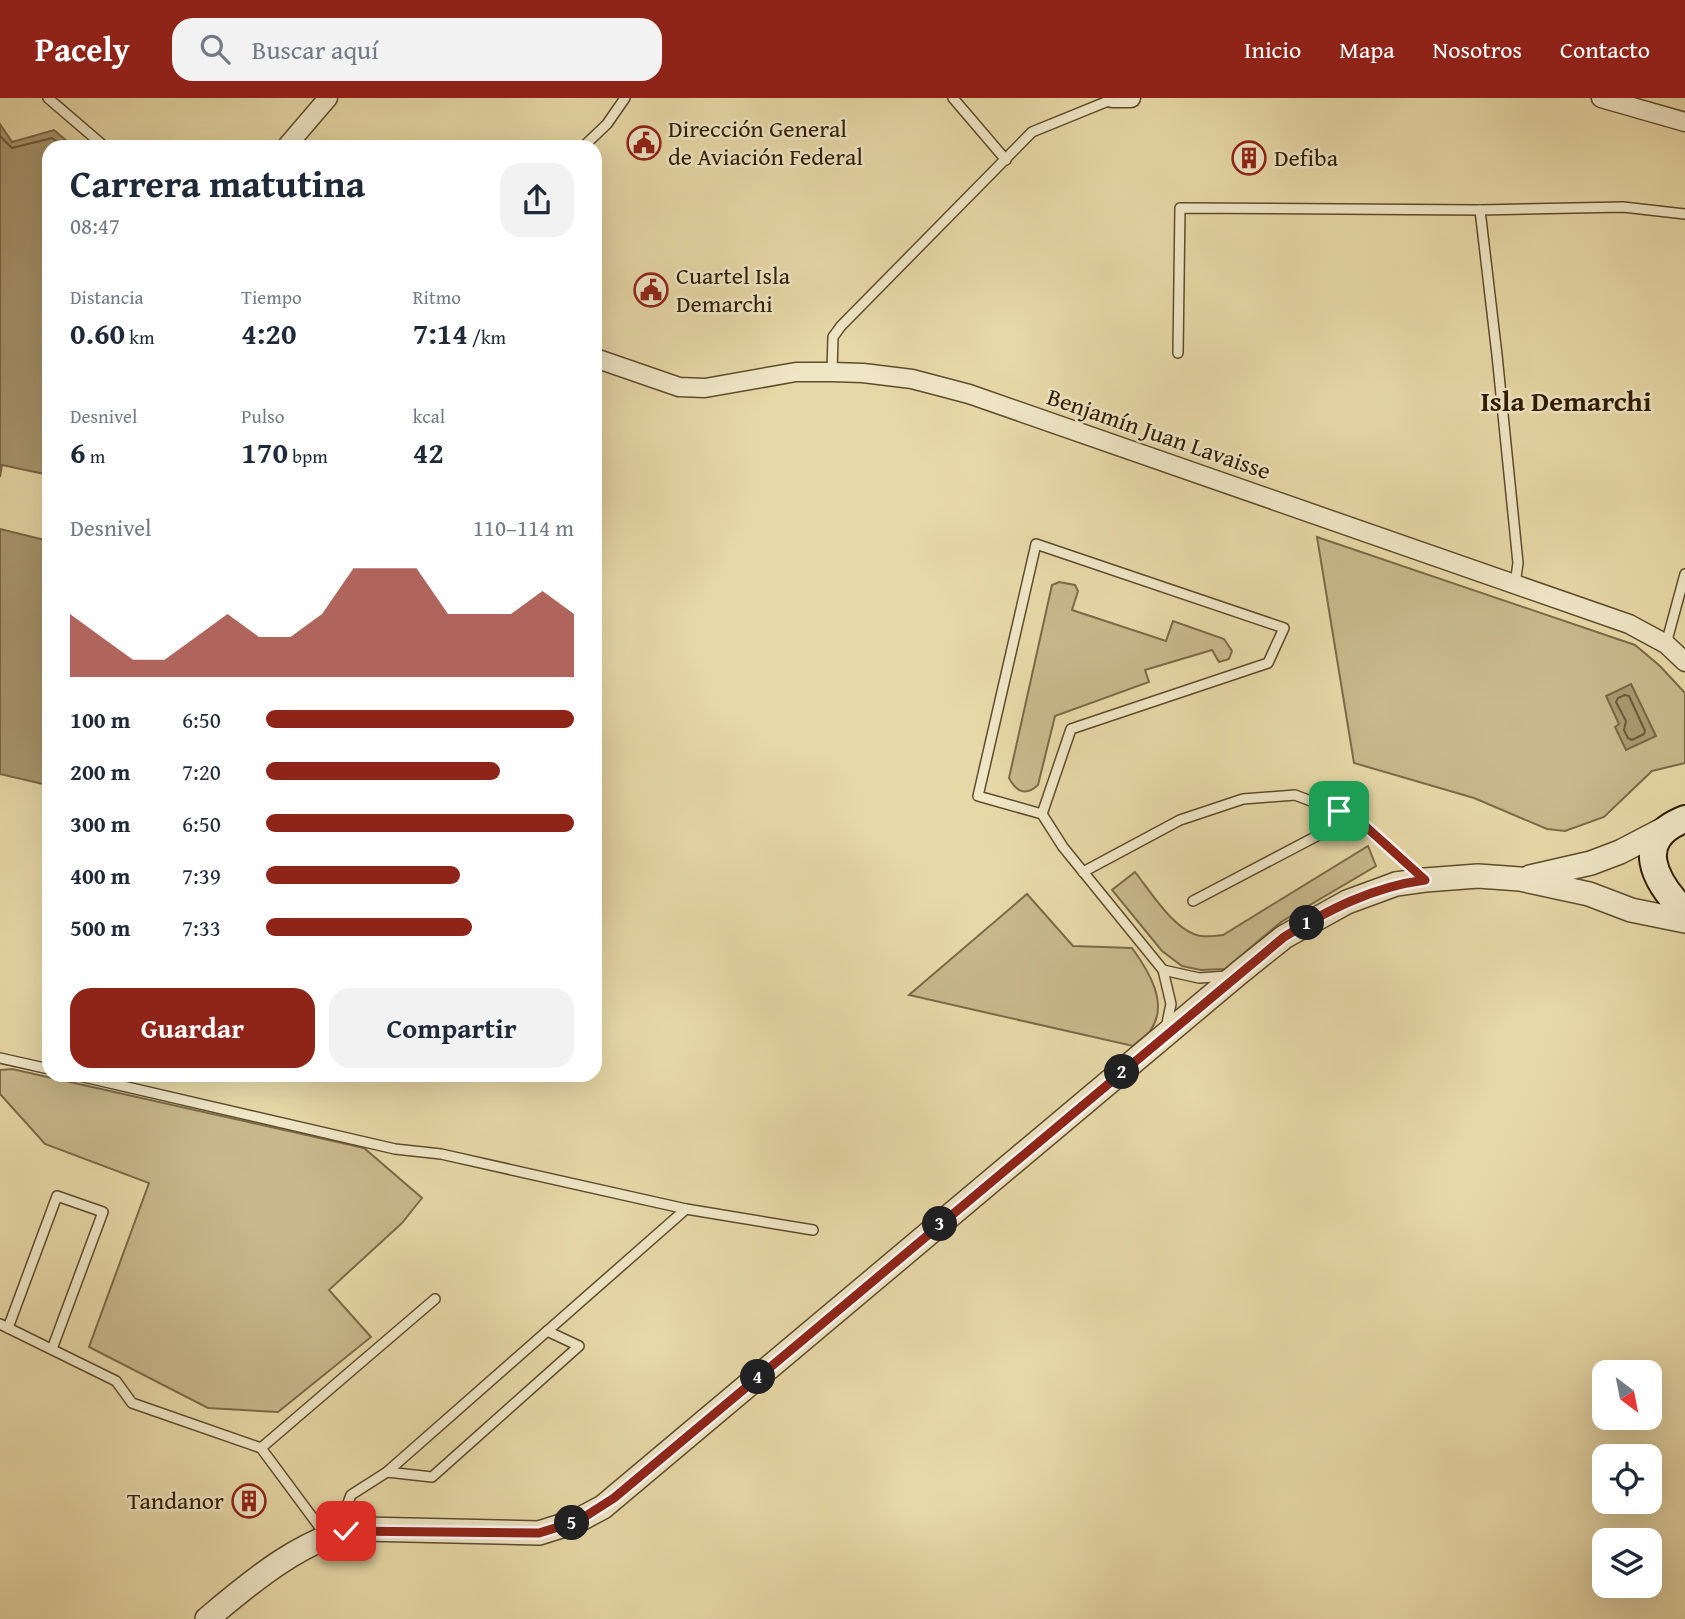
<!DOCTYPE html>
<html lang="es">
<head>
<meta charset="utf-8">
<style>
  body { margin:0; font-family:"Gentium Book Plus",serif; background:#f2f2f3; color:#1f2937; height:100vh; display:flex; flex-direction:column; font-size:26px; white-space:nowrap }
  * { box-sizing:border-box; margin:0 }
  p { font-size:23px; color:#747a83 }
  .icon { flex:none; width:38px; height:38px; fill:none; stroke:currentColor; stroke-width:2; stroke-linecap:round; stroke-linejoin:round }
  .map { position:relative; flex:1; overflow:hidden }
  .panel { position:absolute; left:42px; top:42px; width:560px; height:942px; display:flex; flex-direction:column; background:#fff; border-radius:21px; box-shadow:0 7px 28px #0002 }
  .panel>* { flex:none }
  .needle { width:46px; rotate:148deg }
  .buttons { position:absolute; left:1592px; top:1262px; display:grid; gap:14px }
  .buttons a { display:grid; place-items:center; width:70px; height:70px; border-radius:14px; background:#fff; box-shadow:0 7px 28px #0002; font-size:35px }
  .pin { position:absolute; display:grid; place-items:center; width:60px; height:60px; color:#fff; margin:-30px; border-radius:14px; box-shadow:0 4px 10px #0006 }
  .km { position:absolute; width:35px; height:35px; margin:-18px; border-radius:50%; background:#222; color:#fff; font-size:19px; line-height:35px; text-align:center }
  .round { display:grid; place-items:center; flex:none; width:74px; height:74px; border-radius:21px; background:#f2f2f3 }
  .overview { display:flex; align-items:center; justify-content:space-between; height:119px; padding:0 28px }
  h1 { font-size:38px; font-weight:600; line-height:52px }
  .stats { display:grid; grid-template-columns:repeat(3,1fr); gap:10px; height:119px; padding:7px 28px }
  .stats div { display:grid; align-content:center }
  .stats b { font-size:30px; font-weight:600 }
  .stats small { font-size:19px; font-weight:400 }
  .stats p { font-size:19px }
  .chart { height:196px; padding:14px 28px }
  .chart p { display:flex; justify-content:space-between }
  .chart svg { width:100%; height:126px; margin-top:7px; fill:#8f2418; opacity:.7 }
  .button { display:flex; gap:14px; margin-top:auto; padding:14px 28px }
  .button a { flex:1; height:80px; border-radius:21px; background:#8f2418; color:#fff; font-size:28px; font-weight:600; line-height:80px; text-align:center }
  .button a+a { background:#f2f2f3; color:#1f2937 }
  ul { padding:0 28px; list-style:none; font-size:23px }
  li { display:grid; grid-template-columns:112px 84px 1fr; align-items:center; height:52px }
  li i { height:18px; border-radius:9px; background:#8f2418 }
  header { display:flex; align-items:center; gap:42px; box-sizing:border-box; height:98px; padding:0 35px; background:#8f2418; color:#fff }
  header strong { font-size:33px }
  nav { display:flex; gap:38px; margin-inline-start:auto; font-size:24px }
  .search { width:490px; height:63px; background:#f2f2f3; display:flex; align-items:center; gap:18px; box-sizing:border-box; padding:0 24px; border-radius:21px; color:#747a83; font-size:26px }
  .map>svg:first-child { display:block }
  .green { fill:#c8b88b; stroke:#7c6a47; stroke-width:2 }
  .water { fill:#a9986f; stroke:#796744; stroke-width:2 }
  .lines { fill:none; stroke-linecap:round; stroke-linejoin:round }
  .shore { stroke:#6c5a39; stroke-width:2 }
  .service-casing { stroke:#5e4c2c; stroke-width:12 }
  .minor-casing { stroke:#5e4c2c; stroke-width:21 }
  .tertiary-casing { stroke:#5e4c2c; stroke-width:26 }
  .secondary-casing { stroke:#301d03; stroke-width:30 }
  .service { stroke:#efe6c6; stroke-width:9 }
  .minor { stroke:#efe6c6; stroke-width:18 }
  .tertiary { stroke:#efe6c6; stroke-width:23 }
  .secondary { stroke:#efe6c6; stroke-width:26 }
  .route-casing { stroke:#fff; stroke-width:14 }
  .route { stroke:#8f2418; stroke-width:9 }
  .labels { text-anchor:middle; stroke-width:5; stroke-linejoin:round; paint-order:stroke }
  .poi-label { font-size:24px; fill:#301d03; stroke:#efe6c6; text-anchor:start }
  .street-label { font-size:24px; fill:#301d03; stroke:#efe6c6 }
  .quarter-label { font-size:28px; font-weight:bold; fill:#301d03; stroke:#efe6c6 }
</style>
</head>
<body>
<header>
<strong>Pacely</strong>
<div class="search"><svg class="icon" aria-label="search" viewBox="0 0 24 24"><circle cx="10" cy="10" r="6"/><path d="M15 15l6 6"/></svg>Buscar aquí</div>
<nav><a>Inicio</a><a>Mapa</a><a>Nosotros</a><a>Contacto</a></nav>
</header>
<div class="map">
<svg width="1685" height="1521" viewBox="0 0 1685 1521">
  <rect width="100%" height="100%" fill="#e7d8a7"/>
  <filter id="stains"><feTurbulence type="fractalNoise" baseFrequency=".00286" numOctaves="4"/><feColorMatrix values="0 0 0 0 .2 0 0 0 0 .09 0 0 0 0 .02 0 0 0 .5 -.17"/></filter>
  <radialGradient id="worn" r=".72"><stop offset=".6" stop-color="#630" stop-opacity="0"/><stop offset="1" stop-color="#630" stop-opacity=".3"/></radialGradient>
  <!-- green -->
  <g class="green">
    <path d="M 1317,439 L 1635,547 L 1660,568 L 1685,595 L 1685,665 L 1652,673 L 1604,719 L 1565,733 L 1547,731 L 1474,700 L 1354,665 Z"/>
    <path d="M 1059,484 L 1075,487 L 1078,493 L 1072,512 L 1166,543 L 1173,523 L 1224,541 L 1232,553 L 1229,561 L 1219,564 L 1212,552 L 1145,572 L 1149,584 L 1055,618 L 1038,687 C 1025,699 1016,693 1009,680 L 1052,487 Z"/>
    <path d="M 1368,748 L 1376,768 L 1281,824 L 1225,871 L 1201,872 L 1182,868 L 1162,853 L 1112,792 L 1135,774 C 1150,793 1175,834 1201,838 C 1208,839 1216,838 1223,837 Z"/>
    <path d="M 1027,796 L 1073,848 L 1132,850 C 1148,872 1170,906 1150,933 C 1146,938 1138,943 1133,948 L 909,897 Z"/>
    <path d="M 12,971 L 364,1050 L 422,1100 L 402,1125 L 329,1192 L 371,1239 L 278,1314 L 208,1310 L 89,1249 L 149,1085 L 45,1046 L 0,996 L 0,972 Z"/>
  </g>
  <!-- water -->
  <g class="water">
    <path d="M 0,26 L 12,44 L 54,32 L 74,49 L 49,49 L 49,377 L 2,367 L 0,379 Z"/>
    <path d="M 0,431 L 49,443 L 47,687 L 0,676 Z"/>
    <path d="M 1631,586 L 1656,638 L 1626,652 L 1615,629 L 1619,626 L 1606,598 Z"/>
  </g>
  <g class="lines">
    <!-- shore -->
    <g class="shore">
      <path d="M 0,38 L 12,50 L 52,40 L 64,49"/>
      <path d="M 1625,597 L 1629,598 L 1645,633 L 1644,636 L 1632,642 L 1628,640 L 1624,632 L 1626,623 L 1616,604 L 1618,600 Z"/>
    </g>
    <defs>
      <g id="service">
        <path d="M 48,0 L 105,49"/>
        <path d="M 953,0 L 1006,62"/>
        <path d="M 583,49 L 607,26 L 625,0"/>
        <path d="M 1480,112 L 1497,257 L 1518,465 L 1515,486"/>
        <path d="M 1178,255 L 1180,110 L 1480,112 L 1623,109 L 1685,116"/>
        <path d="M 832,274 L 833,239 L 841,228 L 1032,34 L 1113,1"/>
        <path d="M 1666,546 L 1685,476"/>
        <path d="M 1042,716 L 1071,631 L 1268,565 L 1284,530 L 1036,446 L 978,698 L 1042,716 L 1063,749 L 1163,872 L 1171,906 L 1166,930"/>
        <path d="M 1083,774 L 1180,722 L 1243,701 L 1295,697 L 1353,719 L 1421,778"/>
        <path d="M 1193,803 L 1353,719"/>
        <path d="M 1163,872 L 1199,880 L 1227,878"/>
        <path d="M 0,960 L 49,971"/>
        <path d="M 71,976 L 395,1051 L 441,1056 L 686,1111 L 813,1132"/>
        <path d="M 0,1226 L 116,1283 L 132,1305 L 261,1350 L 327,1439"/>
        <path d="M 8,1230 L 57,1098 L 103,1114 L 52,1251"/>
        <path d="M 261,1350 L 435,1201"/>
        <path d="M 387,1374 L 432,1379 L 579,1248 L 547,1233"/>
        <path d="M 338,1431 L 351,1397 L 387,1374 L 686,1111"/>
      </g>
      <g id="minor">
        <path d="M 1112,0 L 1131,0"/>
        <path d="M 1601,0 L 1685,24"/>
        <path d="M 286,49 L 328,0"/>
        <path d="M 595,260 L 679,289 L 705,290 L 796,274 L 832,274 L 863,275 L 912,281 L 969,296 L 1629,526 L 1666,546 L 1685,564"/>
      </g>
      <g id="tertiary">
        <path d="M 1530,779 L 1591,765 L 1620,754 L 1666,730"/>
        <path d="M 207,1521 C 247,1487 309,1434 363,1431 L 539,1435 L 577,1423 L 603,1409 L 1239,875 L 1284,839 L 1347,804 L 1396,786 L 1425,782 L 1478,778 L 1520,781 L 1589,796 L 1631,812 L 1685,823"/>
      </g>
      <path id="secondary" d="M 1685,721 C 1631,742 1655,784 1685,814"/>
    </defs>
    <!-- service casing -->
    <use href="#service" class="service-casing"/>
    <!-- minor casing -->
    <use href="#minor" class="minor-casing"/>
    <!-- tertiary casing -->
    <use href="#tertiary" class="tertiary-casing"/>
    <!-- secondary casing -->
    <use href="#secondary" class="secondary-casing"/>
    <!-- service -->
    <use href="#service" class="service"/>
    <!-- minor -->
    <use href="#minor" class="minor"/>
    <!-- tertiary -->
    <use href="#tertiary" class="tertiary"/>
    <!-- secondary -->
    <use href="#secondary" class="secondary"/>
  </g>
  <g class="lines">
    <defs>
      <path id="route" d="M 346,1433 L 539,1435 L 578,1423 L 614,1400 L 1284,839 C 1328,812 1372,789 1425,782 L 1364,727 L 1339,713"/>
    </defs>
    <!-- route casing -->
    <use href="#route" class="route-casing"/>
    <!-- route -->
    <use href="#route" class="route"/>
  </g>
  <!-- icons -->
  <defs>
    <symbol id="civic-ring" viewBox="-11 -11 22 22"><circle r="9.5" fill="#efe6c6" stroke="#8f2418" stroke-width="1.5"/><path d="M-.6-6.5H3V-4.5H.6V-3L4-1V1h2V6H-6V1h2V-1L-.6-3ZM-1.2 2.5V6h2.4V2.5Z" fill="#8f2418"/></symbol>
    <symbol id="building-ring" viewBox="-11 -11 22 22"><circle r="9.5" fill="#efe6c6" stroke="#8f2418" stroke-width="1.5"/><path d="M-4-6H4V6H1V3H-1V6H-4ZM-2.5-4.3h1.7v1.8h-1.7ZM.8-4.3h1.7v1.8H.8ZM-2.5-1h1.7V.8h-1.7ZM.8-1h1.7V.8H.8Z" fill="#8f2418"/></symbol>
  </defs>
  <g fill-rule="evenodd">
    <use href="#civic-ring" x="625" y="26" width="38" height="38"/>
    <use href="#building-ring" x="1230" y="41" width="38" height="38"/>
    <use href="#civic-ring" x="632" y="173" width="38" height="38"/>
    <use href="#building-ring" x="230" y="1384" width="38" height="38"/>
  </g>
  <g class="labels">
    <!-- poi labels -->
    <g class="poi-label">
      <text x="668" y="39">Dirección General<tspan x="668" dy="28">de Aviación Federal</tspan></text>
      <text x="1274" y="68">Defiba</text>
      <text x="676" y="186">Cuartel Isla<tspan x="676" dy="28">Demarchi</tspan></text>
      <text x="224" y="1411" text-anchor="end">Tandanor</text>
    </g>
    <!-- street labels -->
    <g class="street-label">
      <text transform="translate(1159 336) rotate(19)" y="8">Benjamín Juan Lavaisse</text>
    </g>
    <!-- quarter labels -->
    <g class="quarter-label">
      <text x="1566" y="313">Isla Demarchi</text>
    </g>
  </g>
  <rect width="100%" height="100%" filter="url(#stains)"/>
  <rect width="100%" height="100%" fill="url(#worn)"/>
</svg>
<div class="buttons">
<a><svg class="needle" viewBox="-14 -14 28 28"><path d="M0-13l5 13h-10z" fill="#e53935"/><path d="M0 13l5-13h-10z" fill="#747a83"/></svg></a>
<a><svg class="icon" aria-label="locate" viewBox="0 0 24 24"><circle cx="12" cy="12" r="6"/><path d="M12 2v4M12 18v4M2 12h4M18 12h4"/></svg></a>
<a><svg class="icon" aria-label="layers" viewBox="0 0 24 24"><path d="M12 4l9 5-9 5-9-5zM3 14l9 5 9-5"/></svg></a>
</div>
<div class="pin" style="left:1339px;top:713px;background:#1e9e55"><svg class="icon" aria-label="arrive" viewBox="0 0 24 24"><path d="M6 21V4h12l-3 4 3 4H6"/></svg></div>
<div class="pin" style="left:346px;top:1433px;background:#d93025"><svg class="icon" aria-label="check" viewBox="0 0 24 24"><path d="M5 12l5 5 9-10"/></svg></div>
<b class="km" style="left:1307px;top:825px">1</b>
<b class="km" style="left:1122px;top:974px">2</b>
<b class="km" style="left:940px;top:1126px">3</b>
<b class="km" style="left:758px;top:1279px">4</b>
<b class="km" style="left:572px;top:1425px">5</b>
<section class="panel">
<div class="overview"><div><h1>Carrera matutina</h1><p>08:47</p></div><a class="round"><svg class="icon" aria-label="share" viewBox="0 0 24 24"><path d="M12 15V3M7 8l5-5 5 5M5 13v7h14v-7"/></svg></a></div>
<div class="stats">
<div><p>Distancia</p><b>0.60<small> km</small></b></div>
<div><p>Tiempo</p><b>4:20</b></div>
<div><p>Ritmo</p><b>7:14<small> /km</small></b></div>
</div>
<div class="stats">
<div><p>Desnivel</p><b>6<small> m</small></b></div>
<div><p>Pulso</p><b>170<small> bpm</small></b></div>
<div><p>kcal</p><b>42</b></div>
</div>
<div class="chart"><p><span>Desnivel</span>110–114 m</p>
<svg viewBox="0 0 160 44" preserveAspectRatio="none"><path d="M0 44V22L10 30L20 38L30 38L40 30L50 22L60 30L70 30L80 22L90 6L100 6L110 6L120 22L130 22L140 22L150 14L160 22V44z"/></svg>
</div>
<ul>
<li><b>100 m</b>6:50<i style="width:100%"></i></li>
<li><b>200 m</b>7:20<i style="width:76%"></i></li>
<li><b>300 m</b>6:50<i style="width:100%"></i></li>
<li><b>400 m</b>7:39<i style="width:63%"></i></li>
<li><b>500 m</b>7:33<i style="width:67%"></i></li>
</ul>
<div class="button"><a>Guardar</a><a>Compartir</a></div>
</section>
</div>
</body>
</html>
